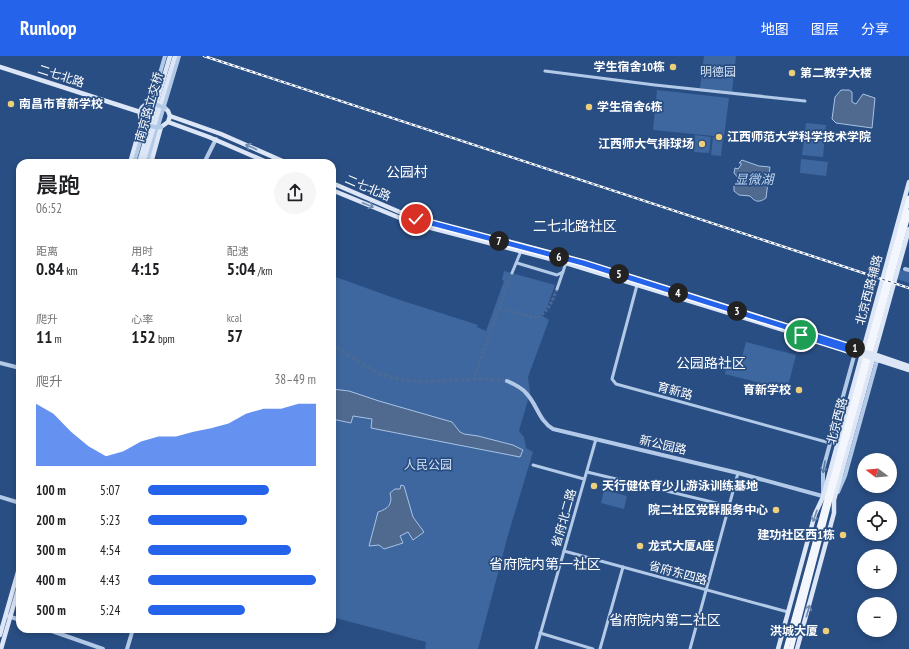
<!DOCTYPE html>
<html lang="zh">
<head>
<meta charset="utf-8">
<style>
  body { margin:0; font-family:"PT Sans Narrow","Noto Sans SC",sans-serif; background:#f6f6f6; color:#202124; height:100vh; display:flex; flex-direction:column; font-size:15px; white-space:nowrap }
  * { box-sizing:border-box; margin:0 }
  p { font-size:13px; color:#757577 }
  .icon { flex:none; width:22px; height:22px; fill:none; stroke:currentColor; stroke-width:2; stroke-linecap:round; stroke-linejoin:round }
  .map { position:relative; flex:1; overflow:hidden }
  .panel { position:absolute; left:16px; top:103px; width:320px; height:474px; display:flex; flex-direction:column; background:#fff; border-radius:12px; box-shadow:0 2px 6px #0003 }
  .panel>* { flex:none }
  .needle { width:26px; rotate:286deg }
  .buttons { position:absolute; left:857px; top:397px; display:grid; gap:8px }
  .buttons a { display:grid; place-items:center; width:40px; height:40px; border-radius:50%; background:#fff; box-shadow:0 2px 6px #0003; font-size:20px }
  .pin { position:absolute; display:grid; place-items:center; width:34px; height:34px; color:#fff; margin:-17px; border:2px solid #fff; border-radius:50%; box-shadow:0 1px 4px #0007 }
  .km { position:absolute; width:20px; height:20px; margin:-10px; border-radius:50%; background:#222; color:#fff; font-size:11px; line-height:20px; text-align:center }
  .round { display:grid; place-items:center; flex:none; width:42px; height:42px; border-radius:21px; background:#f6f6f6 }
  .overview { display:flex; align-items:center; justify-content:space-between; height:68px; padding:0 20px }
  h1 { font-size:22px; font-weight:600; line-height:30px }
  .figures { display:grid; grid-template-columns:repeat(3,1fr); gap:6px; height:68px; padding:4px 20px }
  .figures div { display:grid; align-content:center }
  .figures b { font-size:17px; font-weight:600 }
  .figures small { font-size:11px; font-weight:400 }
  .figures p { font-size:11px }
  .chart { height:112px; padding:8px 20px }
  .chart p { display:flex; justify-content:space-between }
  .chart svg { width:100%; height:72px; margin-top:4px; fill:#2563eb; opacity:.7 }
  ul { padding:0 20px; list-style:none; font-size:13px }
  li { display:grid; grid-template-columns:64px 48px 1fr; align-items:center; height:30px }
  li i { height:10px; border-radius:5px; background:#2563eb }
  header { display:flex; align-items:center; gap:24px; box-sizing:border-box; height:56px; padding:0 20px; background:#2563eb; color:#fff }
  header strong { font-size:19px }
  nav { display:flex; gap:22px; margin-inline-start:auto; font-size:14px }
  .map>svg:first-child { display:block }
  .green { fill:#3e679f }
  .water { fill:#4f698f; stroke:#a7c3e7 }
  .lines { fill:none; stroke-linecap:round; stroke-linejoin:round }
  .minor-tunnel { stroke:#496996; stroke-width:3; stroke-dasharray:3 1.5; stroke-linecap:butt }
  .tertiary-tunnel { stroke:#496996; stroke-width:4; stroke-dasharray:4 2; stroke-linecap:butt }
  .minor { stroke:#b2c9e7; stroke-width:3 }
  .tertiary { stroke:#b2c9e7; stroke-width:4 }
  .secondary { stroke:#dce6f6; stroke-width:4.5 }
  .primary { stroke:#f3f7fd; stroke-width:5 }
  .rail-casing { stroke:#fff; stroke-width:2.5 }
  .rail { stroke:#294e83; stroke-width:1; stroke-dasharray:3; stroke-linecap:butt }
  .tertiary-bridge { stroke:#b2c9e7; stroke-width:4 }
  .secondary-bridge { stroke:#dce6f6; stroke-width:4.5 }
  .oneway { stroke:#718bb1 }
  .oneway2 { stroke:#5979a6 }
  .route-casing { stroke:#fff; stroke-width:8 }
  .route { stroke:#2563eb; stroke-width:5 }
  .poi-dot { fill:#eecf79; stroke:#294e83; stroke-width:1.5 }
  .labels { text-anchor:middle; stroke-width:3.5; stroke-linejoin:round; paint-order:stroke }
  .poi-label { font-size:12px; font-weight:bold; fill:#fff; stroke:#294e83; text-anchor:end }
  .park-label { font-size:12px; fill:#d5e3f5; stroke:#294e83 }
  .street-label { font-size:12px; fill:#fff; stroke:#294e83 }
  .water-label { font-size:13px; font-style:italic; fill:#bed3ee; stroke:#294e83 }
  .quarter-label { font-size:14px; fill:#fff; stroke:#294e83 }
</style>
</head>
<body>
<header>
<strong>Runloop</strong>
<nav><a>地图</a><a>图层</a><a>分享</a></nav>
</header>
<div class="map">
<svg width="909" height="593" viewBox="0 0 909 593">
  <rect width="100%" height="100%" fill="#294e83"/>
  <!-- green -->
  <g class="green">
    <path d="M 704,0 L 736,0 L 732,36 L 700,32 Z"/>
    <path d="M 657,34 L 729,42 L 724,81 L 653,74 Z"/>
    <path d="M 806,67 L 826,69 L 823,101 L 802,99 Z"/>
    <path d="M 695,79 L 711,81 L 709,97 L 694,96 Z"/>
    <path d="M 713,81 L 723,82 L 721,100 L 711,99 Z"/>
    <path d="M 801,103 L 828,106 L 826,120 L 800,117 Z"/>
    <path d="M 900,214 L 909,216 L 909,227 L 897,223 Z"/>
    <path d="M 504,215 L 555,229 L 547,251 L 541,259 L 549,264 L 528,321 L 530,337 L 519,375 L 524,381 L 526,392 L 533,396 L 508,479 L 478,593 L 425,593 L 426,586 L 332,561 L 332,265 L 334,245 L 332,243 L 333,220 L 394,242 L 478,269 L 477,271 L 486,275 L 504,225 L 502,224 Z"/>
    <path d="M 746,286 L 796,299 L 787,334 L 725,318 L 726,312 L 738,315 Z"/>
    <path d="M 604,434 L 627,440 L 624,453 L 601,447 Z"/>
  </g>
  <!-- water -->
  <g class="water">
    <path d="M 841,34 L 849,34 L 852,36 L 852,46 L 856,48 L 863,38 L 875,42 L 872,72 L 836,67 L 832,63 L 835,41 Z"/>
    <path d="M 742,104 L 759,110 L 770,111 L 766,142 C 759,147 755,146 750,140 L 739,139 L 734,135 L 734,130 L 739,123 L 734,117 L 735,112 L 738,113 L 741,109 L 741,107 L 739,107 Z"/>
    <path d="M 332,333 L 349,335 L 379,345 L 452,366 L 460,376 L 464,378 L 478,380 L 513,389 L 523,394 L 520,401 L 371,372 L 372,363 L 353,360 L 351,367 L 332,363 Z"/>
    <path d="M 401,429 L 404,430 L 413,461 L 424,476 L 413,484 L 408,476 L 400,480 L 403,487 L 384,493 L 379,489 L 369,490 L 378,456 C 388,453 393,448 390,437 L 395,433 L 400,433 Z"/>
  </g>
  <g class="lines">
    <!-- minor-tunnel -->
    <g class="minor-tunnel">
      <path d="M 499,252 L 536,262 C 549,256 552,245 557,233"/>
      <path d="M 332,275 L 333,281 L 332,288"/>
      <path d="M 473,324 L 512,217"/>
    </g>
    <!-- tertiary-tunnel -->
    <path class="tertiary-tunnel" d="M 332,288 C 351,300 371,317 394,322 C 431,331 469,319 507,325"/>
    <!-- minor -->
    <g class="minor">
      <path d="M 545,15 L 655,29 L 805,45"/>
      <path d="M 517,207 L 557,219 L 563,216"/>
      <path d="M 512,217 L 521,195"/>
      <path d="M 637,229 L 612,323 L 616,328 L 830,387"/>
      <path d="M 557,233 L 566,207"/>
      <path d="M 533,409 L 584,423"/>
      <path d="M 587,416 L 758,457"/>
      <path d="M 564,495 L 788,556"/>
      <path d="M 540,577 L 593,593"/>
      <path d="M 536,593 L 596,383"/>
      <path d="M 600,593 L 623,511"/>
      <path d="M 690,593 L 738,417"/>
    </g>
    <!-- tertiary -->
    <g class="tertiary">
      <path d="M 134,107 L 165,0"/>
      <path d="M 147,107 L 179,0"/>
      <path d="M 204,107 L 216,83"/>
      <path d="M 905,213 L 909,214"/>
      <path d="M 0,307 L 20,312"/>
      <path d="M 507,325 C 514,328 521,331 526,337 C 537,348 539,365 553,373 L 738,417 L 826,441"/>
      <path d="M 838,436 L 845,420 L 878,301"/>
      <path d="M 823,438 L 823,413 L 856,293"/>
      <path d="M 0,441 L 20,447"/>
      <path d="M 8,560 L 20,564"/>
      <path d="M 46,573 L 103,593"/>
      <path d="M 127,593 L 133,573"/>
    </g>
    <!-- secondary -->
    <g class="secondary">
      <path d="M 0,11 L 140,56"/>
      <path d="M 170,60 L 221,78 L 287,107"/>
      <path d="M 168,66 L 209,81 L 269,107"/>
      <path d="M 130,107 L 142,65 C 138,58 140,50 148,48"/>
      <path d="M 139,107 L 170,0"/>
      <path d="M 143,107 L 175,0"/>
      <path d="M 151,107 L 161,71 L 168,66 L 170,60 L 168,55 L 165,52"/>
      <path d="M 332,127 L 416,163 L 583,207 L 856,293"/>
      <path d="M 332,134 L 412,167 L 566,207 L 855,296"/>
      <path d="M 879,300 L 909,310"/>
      <path d="M 878,304 L 909,314"/>
      <path d="M 0,579 L 20,509"/>
      <path d="M 1,593 L 20,527"/>
      <path d="M 778,593 L 815,458 L 823,441 L 909,126"/>
      <path d="M 797,593 L 834,457 L 834,444 L 909,173"/>
    </g>
    <!-- primary -->
    <g class="primary">
      <path d="M 786,593 L 909,142"/>
      <path d="M 791,593 L 830,443 L 909,156"/>
    </g>
    <defs>
      <path id="rail" d="M 204,0 L 909,232"/>
    </defs>
    <!-- rail casing -->
    <use href="#rail" class="rail-casing"/>
    <!-- rail -->
    <use href="#rail" class="rail"/>
    <!-- tertiary-bridge -->
    <g class="tertiary-bridge">
      <path d="M 148,48 L 152,47 L 165,52"/>
      <path d="M 142,65 C 148,70 154,72 161,71"/>
    </g>
    <!-- secondary-bridge -->
    <g class="secondary-bridge">
      <path d="M 856,293 L 879,300"/>
      <path d="M 855,296 L 878,304"/>
    </g>
  </g>
  <!-- one-way arrows -->
  <defs><path id="oneway-shaft" d="M-6 0H5M1.5-3L5.5 0L1.5 3" fill="none" stroke-width="1.6" stroke-linecap="round" stroke-linejoin="round"/></defs>
  <g class="oneway">
    <use href="#oneway-shaft" transform="translate(251 91) rotate(-156)"/>
    <use href="#oneway-shaft" transform="translate(368 149) rotate(22)"/>
    <use href="#oneway-shaft" transform="translate(815 460) rotate(109)"/>
    <use href="#oneway-shaft" transform="translate(808 555) rotate(-74)"/>
  </g>
  <use class="oneway2" href="#oneway-shaft" transform="translate(824 411) rotate(100)"/>
  <g class="lines">
    <defs>
      <path id="route" d="M 416,163 L 583,207 L 856,293 L 855,296 L 801,279"/>
    </defs>
    <!-- route casing -->
    <use href="#route" class="route-casing"/>
    <!-- route -->
    <use href="#route" class="route"/>
  </g>
  <!-- markers -->
  <g class="poi-dot">
    <circle cx="673" cy="11" r="4"/>
    <circle cx="792" cy="17" r="4"/>
    <circle cx="11" cy="48" r="4"/>
    <circle cx="589" cy="51" r="4"/>
    <circle cx="719" cy="81" r="4"/>
    <circle cx="702" cy="88" r="4"/>
    <circle cx="799" cy="334" r="4"/>
    <circle cx="594" cy="430" r="4"/>
    <circle cx="776" cy="454" r="4"/>
    <circle cx="843" cy="479" r="4"/>
    <circle cx="640" cy="490" r="4"/>
    <circle cx="826" cy="575" r="4"/>
  </g>
  <g class="labels">
    <!-- poi labels -->
    <g class="poi-label">
      <text x="665" y="15">学生宿舍10栋</text>
      <text x="800" y="21" text-anchor="start">第二教学大楼</text>
      <text x="19" y="52" text-anchor="start">南昌市育新学校</text>
      <text x="597" y="55" text-anchor="start">学生宿舍6栋</text>
      <text x="727" y="85" text-anchor="start">江西师范大学科学技术学院</text>
      <text x="694" y="92">江西师大气排球场</text>
      <text x="791" y="338">育新学校</text>
      <text x="602" y="434" text-anchor="start">天行健体育少儿游泳训练基地</text>
      <text x="768" y="458">院二社区党群服务中心</text>
      <text x="835" y="483">建功社区西1栋</text>
      <text x="648" y="494" text-anchor="start">龙式大厦A座</text>
      <text x="818" y="579">洪城大厦</text>
    </g>
    <!-- park labels -->
    <g class="park-label">
      <text x="718" y="20">明德园</text>
      <text x="428" y="413">人民公园</text>
    </g>
    <!-- street labels -->
    <g class="street-label">
      <text transform="translate(61 20) rotate(18)" y="4">二七北路</text>
      <text transform="translate(149 51) rotate(-74)" y="4">南京路立交桥</text>
      <text transform="translate(368 132) rotate(23)" y="4">二七北路</text>
      <text transform="translate(869 234) rotate(-75)" y="4">北京西路辅路</text>
      <text transform="translate(675 335) rotate(15)" y="4">育新路</text>
      <text transform="translate(837 365) rotate(-75)" y="4">北京西路</text>
      <text transform="translate(663 389) rotate(13)" y="4">新公园路</text>
      <text transform="translate(564 462) rotate(-74)" y="4">省府北二路</text>
      <text transform="translate(678 517) rotate(15)" y="4">省府东四路</text>
    </g>
    <!-- water labels -->
    <g class="water-label">
      <text x="754" y="128">显微湖</text>
    </g>
    <!-- quarter labels -->
    <g class="quarter-label">
      <text x="407" y="121">公园村</text>
      <text x="575" y="175">二七北路社区</text>
      <text x="711" y="312">公园路社区</text>
      <text x="545" y="513">省府院内第一社区</text>
      <text x="665" y="569">省府院内第二社区</text>
    </g>
  </g>
</svg>
<div class="buttons">
<a><svg class="needle" viewBox="-14 -14 28 28"><path d="M0-13l5 13h-10z" fill="#e53935"/><path d="M0 13l5-13h-10z" fill="#757577"/></svg></a>
<a><svg class="icon" aria-label="locate" viewBox="0 0 24 24"><circle cx="12" cy="12" r="6"/><path d="M12 2v4M12 18v4M2 12h4M18 12h4"/></svg></a>
<a>+</a>
<a>−</a>
</div>
<div class="pin" style="left:801px;top:279px;background:#1e9e55"><svg class="icon" aria-label="arrive" viewBox="0 0 24 24"><path d="M6 21V4h12l-3 4 3 4H6"/></svg></div>
<div class="pin" style="left:416px;top:163px;background:#d93025"><svg class="icon" aria-label="check" viewBox="0 0 24 24"><path d="M5 12l5 5 9-10"/></svg></div>
<b class="km" style="left:855px;top:292px">1</b>
<b class="km" style="left:737px;top:255px">3</b>
<b class="km" style="left:678px;top:237px">4</b>
<b class="km" style="left:619px;top:218px">5</b>
<b class="km" style="left:559px;top:201px">6</b>
<b class="km" style="left:499px;top:185px">7</b>
<section class="panel">
<div class="overview"><div><h1>晨跑</h1><p>06:52</p></div><a class="round"><svg class="icon" aria-label="share" viewBox="0 0 24 24"><path d="M12 15V3M7 8l5-5 5 5M5 13v7h14v-7"/></svg></a></div>
<div class="figures">
<div><p>距离</p><b>0.84<small> km</small></b></div>
<div><p>用时</p><b>4:15</b></div>
<div><p>配速</p><b>5:04<small> /km</small></b></div>
</div>
<div class="figures">
<div><p>爬升</p><b>11<small> m</small></b></div>
<div><p>心率</p><b>152<small> bpm</small></b></div>
<div><p>kcal</p><b>57</b></div>
</div>
<div class="chart"><p><span>爬升</span>38–49 m</p>
<svg viewBox="0 0 160 44" preserveAspectRatio="none"><path d="M0 44V6L10 12L20 23L30 32L40 38L50 35L60 29L70 26L80 26L90 23L100 21L110 18L120 12L130 9L140 9L150 6L160 6V44z"/></svg>
</div>
<ul>
<li><b>100 m</b>5:07<i style="width:72%"></i></li>
<li><b>200 m</b>5:23<i style="width:59%"></i></li>
<li><b>300 m</b>4:54<i style="width:85%"></i></li>
<li><b>400 m</b>4:43<i style="width:100%"></i></li>
<li><b>500 m</b>5:24<i style="width:58%"></i></li>
</ul>
</section>
</div>
</body>
</html>
